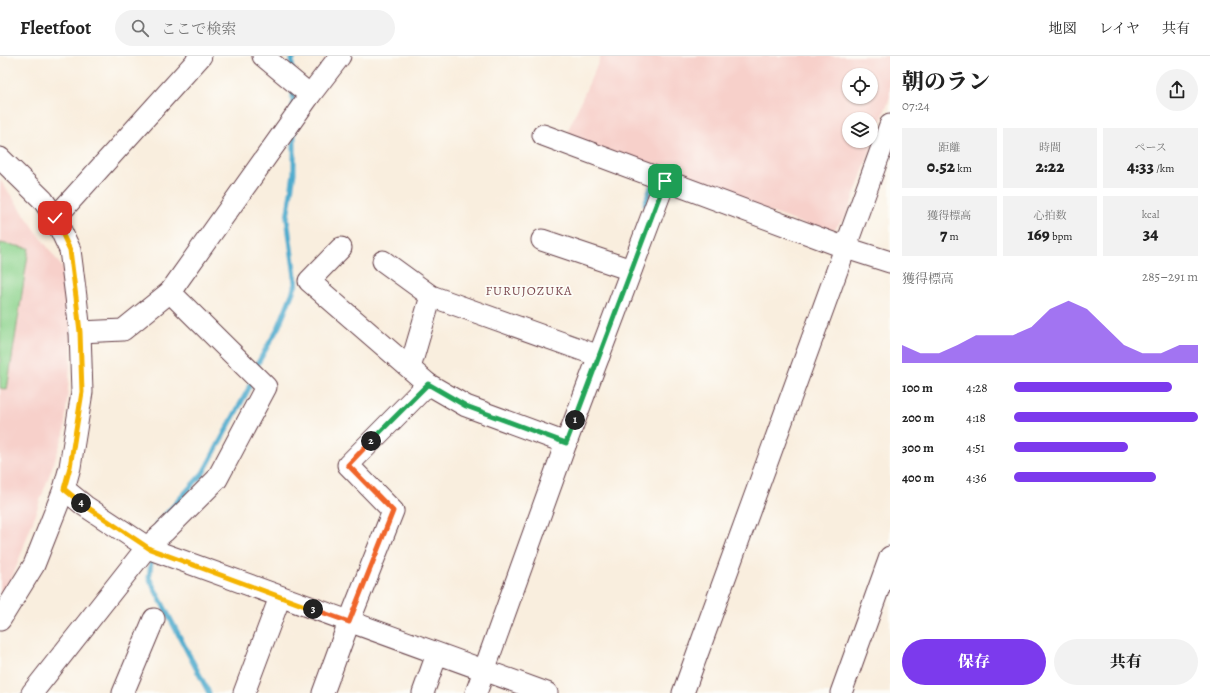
<!DOCTYPE html>
<html lang="ja">
<head>
<meta charset="utf-8">
<style>
  body { margin:0; font-family:Alegreya,"Noto Serif JP",serif; background:#f2f2f2; color:#222; height:100vh; display:flex; flex-direction:column; font-size:15px; white-space:nowrap }
  * { box-sizing:border-box; margin:0 }
  p { font-size:13px; color:#767676 }
  .icon { flex:none; width:22px; height:22px; fill:none; stroke:currentColor; stroke-width:2; stroke-linecap:round; stroke-linejoin:round }
  .map { position:relative; flex:1; overflow:hidden }
  .details { display:flex; flex-direction:column; background:#fff; width:320px }
  .details>* { flex:none }
  .buttons { position:absolute; left:842px; top:12px; display:grid; gap:8px }
  .buttons a { display:grid; place-items:center; width:36px; height:36px; border-radius:50%; background:#fff; box-shadow:0 1px 3px #0004; font-size:20px }
  .pin { position:absolute; display:grid; place-items:center; width:34px; height:34px; color:#fff; margin:-17px; border-radius:8px; box-shadow:0 2px 6px #0006 }
  .km { position:absolute; width:20px; height:20px; margin:-10px; border-radius:50%; background:#222; color:#fff; font-size:11px; line-height:20px; text-align:center }
  .round { display:grid; place-items:center; flex:none; width:42px; height:42px; border-radius:21px; background:#f2f2f2 }
  .headline { display:flex; align-items:center; justify-content:space-between; height:68px; padding:0 12px }
  h1 { font-size:22px; font-weight:800; line-height:30px }
  .stats { display:grid; grid-template-columns:repeat(3,1fr); gap:6px; height:68px; padding:4px 12px }
  .stats div { display:grid; align-content:center; border-radius:0px; background:#f2f2f2; text-align:center }
  .stats b { font-size:17px; font-weight:800 }
  .stats small { font-size:11px; font-weight:400 }
  .stats p { font-size:11px }
  .chart { height:112px; padding:8px 12px }
  .chart p { display:flex; justify-content:space-between }
  .chart svg { width:100%; height:72px; margin-top:4px; fill:#7c3aed; opacity:.7 }
  .action { display:flex; gap:8px; margin-top:auto; padding:8px 12px }
  .action a { flex:1; height:46px; border-radius:24px; background:#7c3aed; color:#fff; font-size:16px; font-weight:800; line-height:46px; text-align:center }
  .action a+a { background:#f2f2f2; color:#222 }
  ul { padding:0 12px; list-style:none; font-size:13px }
  li { display:grid; grid-template-columns:64px 48px 1fr; align-items:center; height:30px }
  li i { height:10px; border-radius:5px; background:#7c3aed }
  header { display:flex; align-items:center; gap:24px; box-sizing:border-box; height:56px; padding:0 20px; background:#fff; border-bottom:1px solid #e0e0e0 }
  header strong { font-size:19px }
  nav { display:flex; gap:22px; margin-inline-start:auto; font-size:14px }
  .search { width:280px; height:36px; background:#f2f2f2; display:flex; align-items:center; gap:10px; box-sizing:border-box; padding:0 14px; border-radius:22px; color:#767676; font-size:15px }
  main { display:flex; flex:1; min-height:0 }
  .map>svg:first-child { display:block }
  .built { fill:#f7d0ca; fill-rule:evenodd }
  .garden { fill:#8dd38d; stroke:#6c795c }
  .lines { fill:none; stroke-linecap:round; stroke-linejoin:round }
  .stream { stroke:#4fabcd; stroke-width:5 }
  .minor-casing { stroke:#643e46; stroke-width:23 }
  .minor { stroke:#fff; stroke-width:21 }
  .split-1-casing { stroke:#fff; stroke-width:8 }
  .split-2-casing { stroke:#fff; stroke-width:8 }
  .split-3-casing { stroke:#fff; stroke-width:8 }
  .split-4-casing { stroke:#fff; stroke-width:8 }
  .split-5-casing { stroke:#fff; stroke-width:8 }
  .split-1 { stroke:#22a559; stroke-width:5 }
  .split-2 { stroke:#22a559; stroke-width:5 }
  .split-3 { stroke:#f0652b; stroke-width:5 }
  .split-4 { stroke:#f5b400; stroke-width:5 }
  .split-5 { stroke:#f5b400; stroke-width:5 }
  .labels { text-anchor:middle; stroke-width:3.5; stroke-linejoin:round; paint-order:stroke }
  .neighbourhood-label { font-size:13px; letter-spacing:1px; fill:#7b484d; stroke:#fdfcf7 }
</style>
</head>
<body>
<header>
<strong>Fleetfoot</strong>
<div class="search"><svg class="icon" aria-label="search" viewBox="0 0 24 24"><circle cx="10" cy="10" r="6"/><path d="M15 15l6 6"/></svg>ここで検索</div>
<nav><a>地図</a><a>レイヤ</a><a>共有</a></nav>
</header>
<main>
<div class="map">
<svg width="890" height="637" viewBox="0 0 890 637">
  <rect width="100%" height="100%" fill="#fdfcf7"/>
  <filter id="ink" filterUnits="userSpaceOnUse"><feTurbulence type="fractalNoise" baseFrequency=".025" numOctaves="2"/><feDisplacementMap in="SourceGraphic" scale="8" xChannelSelector="R" yChannelSelector="G"/><feConvolveMatrix kernelMatrix="1 2 1 2 8 2 1 2 1" color-interpolation-filters="sRGB"/></filter>
  <filter id="wash" filterUnits="userSpaceOnUse"><feTurbulence type="fractalNoise" baseFrequency=".012" numOctaves="4" result="noise"/><feDisplacementMap in="SourceGraphic" scale="16" xChannelSelector="R" yChannelSelector="G"/><feGaussianBlur stdDeviation="0.9" result="paint"/><feColorMatrix in="noise" values="0 0 0 0 0 0 0 0 0 0 0 0 0 0 0 0 0 1.4 0 .05"/><feComposite in="paint" operator="in"/></filter>
  <g filter="url(#wash)">
    <rect width="100%" height="100%" fill="#f9eede"/>
    <!-- built -->
    <g class="built">
      <path d="M 601,0 L 890,0 L 890,41 L 847,159 L 830,178 L 565,81 ZM 849,19 L 871,19 L 871,41 L 849,41 ZM 849,63 L 871,63 L 871,85 L 849,85 Z"/>
      <path d="M 0,124 L 66,217 L 72,289 L 64,378 L 13,520 L 0,540 Z"/>
    </g>
    <!-- garden -->
    <path class="garden" d="M 0,187 L 29,192 L 7,334 L 0,332 Z"/>
    <g class="lines">
      <!-- stream -->
      <g class="stream">
        <path d="M 292,16 L 292,4 L 295,0"/>
        <path d="M 293,32 L 293,50"/>
        <path d="M 645,148 L 651,131"/>
        <path d="M 256,314 L 258,307 L 279,270 L 296,228 L 287,162 L 294,117 L 294,74"/>
        <path d="M 156,473 L 157,468 L 203,417 L 249,332 L 252,323"/>
        <path d="M 152,499 L 149,522 L 209,637"/>
      </g>
    </g>
  </g>
  <g filter="url(#ink)">
    <g class="lines">
      <defs>
        <g id="minor">
          <path d="M 263,0 L 310,39"/>
          <path d="M 543,79 L 846,192 L 890,206"/>
          <path d="M 0,102 L 43,144 L 55,162 L 70,194 L 76,241 L 80,276 L 82,336 L 70,411 L 64,433 L 34,509 L 0,564"/>
          <path d="M 55,162 L 201,0"/>
          <path d="M 542,184 L 631,214"/>
          <path d="M 341,192 L 309,225 L 428,328 L 466,350 L 566,387"/>
          <path d="M 383,205 L 431,240 L 599,300"/>
          <path d="M 80,276 L 123,274 L 149,253 L 170,236 L 310,39 L 340,0"/>
          <path d="M 410,312 L 431,240"/>
          <path d="M 64,433 L 85,450 L 150,493 L 547,637"/>
          <path d="M 32,637 L 147,491 L 164,476 L 217,423 L 266,331 L 170,236"/>
          <path d="M 123,637 L 154,563"/>
          <path d="M 244,637 L 280,541"/>
          <path d="M 323,637 L 349,566 L 393,455 L 348,409 L 428,328"/>
          <path d="M 423,637 L 437,598"/>
          <path d="M 476,637 L 566,387 L 665,125"/>
          <path d="M 683,637 L 890,69"/>
          <path d="M 841,637 L 890,501"/>
        </g>
      </defs>
      <!-- minor casing -->
      <use href="#minor" class="minor-casing"/>
      <!-- minor -->
      <use href="#minor" class="minor"/>
    </g>
  </g>
  <g class="lines" filter="url(#ink)">
    <defs>
      <path id="split-1" d="M 575,364 L 665,125"/>
      <path id="split-2" d="M 371,385 L 428,328 L 466,350 L 566,387 L 575,364"/>
      <path id="split-3" d="M 313,553 L 349,566 L 393,455 L 348,409 L 371,385"/>
      <path id="split-4" d="M 81,447 L 150,493 L 313,553"/>
      <path id="split-5" d="M 55,162 L 70,194 L 76,241 L 80,276 L 82,336 L 70,411 L 64,433 L 81,447"/>
    </defs>
    <!-- split-1 casing -->
    <use href="#split-1" class="split-1-casing"/>
    <!-- split-2 casing -->
    <use href="#split-2" class="split-2-casing"/>
    <!-- split-3 casing -->
    <use href="#split-3" class="split-3-casing"/>
    <!-- split-4 casing -->
    <use href="#split-4" class="split-4-casing"/>
    <!-- split-5 casing -->
    <use href="#split-5" class="split-5-casing"/>
    <!-- split-1 -->
    <use href="#split-1" class="split-1"/>
    <!-- split-2 -->
    <use href="#split-2" class="split-2"/>
    <!-- split-3 -->
    <use href="#split-3" class="split-3"/>
    <!-- split-4 -->
    <use href="#split-4" class="split-4"/>
    <!-- split-5 -->
    <use href="#split-5" class="split-5"/>
  </g>
  <g class="labels">
    <!-- neighbourhood labels -->
    <g class="neighbourhood-label">
      <text x="529" y="239">FURUJOZUKA</text>
    </g>
  </g>
</svg>
<div class="buttons">
<a><svg class="icon" aria-label="locate" viewBox="0 0 24 24"><circle cx="12" cy="12" r="6"/><path d="M12 2v4M12 18v4M2 12h4M18 12h4"/></svg></a>
<a><svg class="icon" aria-label="layers" viewBox="0 0 24 24"><path d="M12 4l9 5-9 5-9-5zM3 14l9 5 9-5"/></svg></a>
</div>
<div class="pin" style="left:665px;top:125px;background:#1e9e55"><svg class="icon" aria-label="arrive" viewBox="0 0 24 24"><path d="M6 21V4h12l-3 4 3 4H6"/></svg></div>
<div class="pin" style="left:55px;top:162px;background:#d93025"><svg class="icon" aria-label="check" viewBox="0 0 24 24"><path d="M5 12l5 5 9-10"/></svg></div>
<b class="km" style="left:575px;top:364px">1</b>
<b class="km" style="left:371px;top:385px">2</b>
<b class="km" style="left:313px;top:553px">3</b>
<b class="km" style="left:81px;top:447px">4</b>
</div>
<section class="details">
<div class="headline"><div><h1>朝のラン</h1><p>07:24</p></div><a class="round"><svg class="icon" aria-label="share" viewBox="0 0 24 24"><path d="M12 15V3M7 8l5-5 5 5M5 13v7h14v-7"/></svg></a></div>
<div class="stats">
<div><p>距離</p><b>0.52<small> km</small></b></div>
<div><p>時間</p><b>2:22</b></div>
<div><p>ペース</p><b>4:33<small> /km</small></b></div>
</div>
<div class="stats">
<div><p>獲得標高</p><b>7<small> m</small></b></div>
<div><p>心拍数</p><b>169<small> bpm</small></b></div>
<div><p>kcal</p><b>34</b></div>
</div>
<div class="chart"><p><span>獲得標高</span>285–291 m</p>
<svg viewBox="0 0 160 44" preserveAspectRatio="none"><path d="M0 44V33L10 38L20 38L30 33L40 27L50 27L60 27L70 22L80 11L90 6L100 11L110 22L120 33L130 38L140 38L150 33L160 33V44z"/></svg>
</div>
<ul>
<li><b>100 m</b>4:28<i style="width:86%"></i></li>
<li><b>200 m</b>4:18<i style="width:100%"></i></li>
<li><b>300 m</b>4:51<i style="width:62%"></i></li>
<li><b>400 m</b>4:36<i style="width:77%"></i></li>
</ul>
<div class="action"><a>保存</a><a>共有</a></div>
</section>
</main>
</body>
</html>
